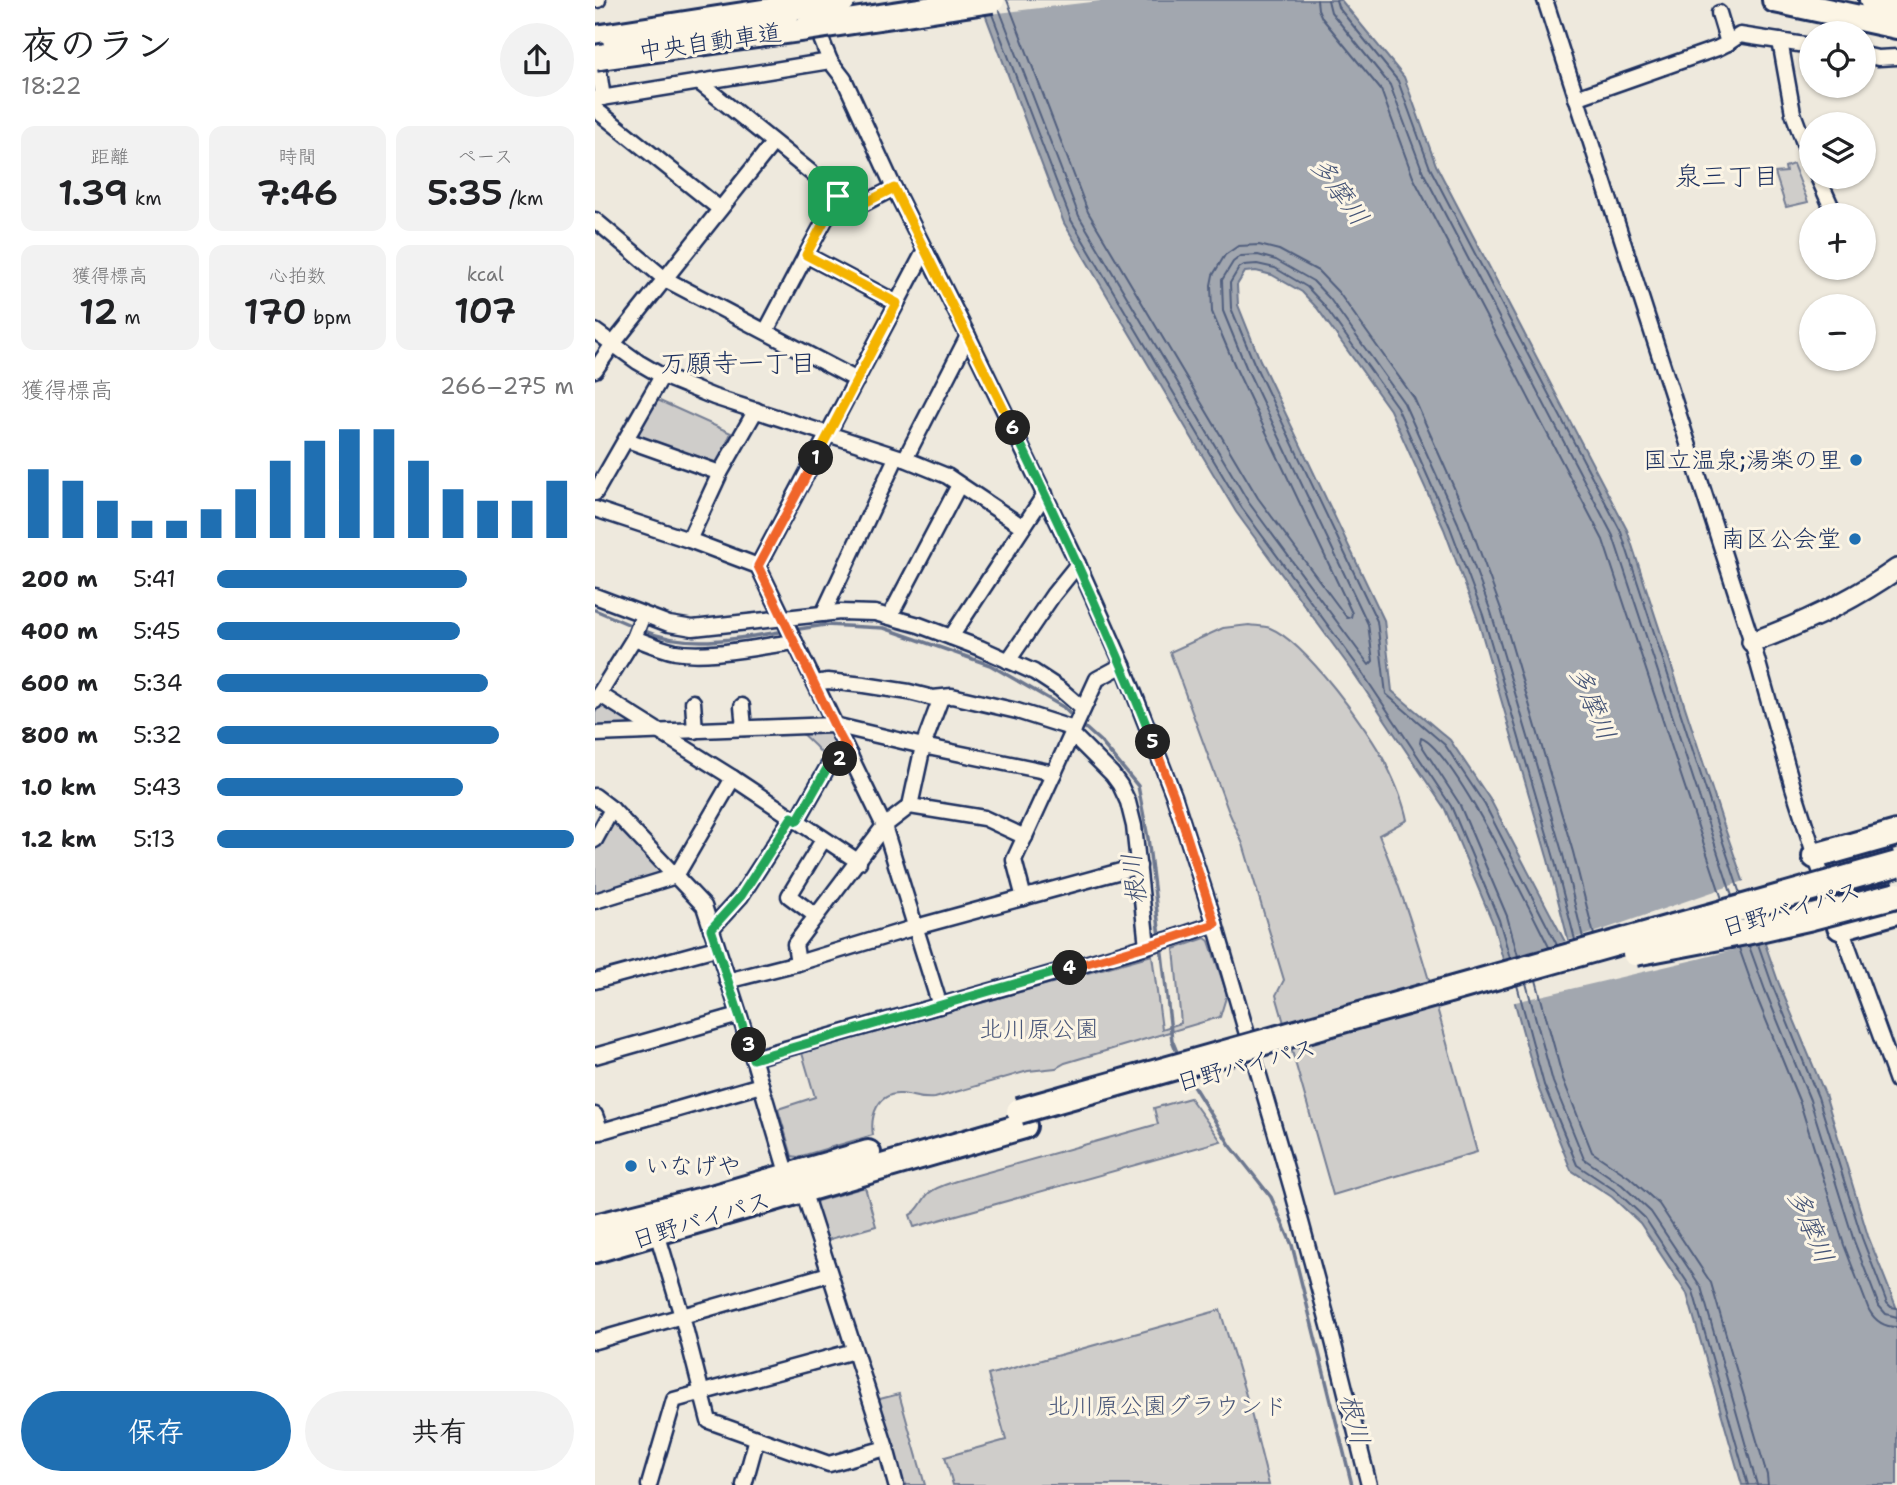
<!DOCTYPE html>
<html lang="ja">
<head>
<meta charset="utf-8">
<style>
  body { margin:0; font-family:"Shantell Sans","Klee One",sans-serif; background:#f2f2f2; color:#202124; height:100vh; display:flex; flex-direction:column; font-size:26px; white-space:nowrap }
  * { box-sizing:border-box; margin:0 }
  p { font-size:23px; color:#757577 }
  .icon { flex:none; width:38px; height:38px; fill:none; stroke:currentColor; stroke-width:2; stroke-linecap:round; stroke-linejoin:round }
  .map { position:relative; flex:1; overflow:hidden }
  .side { display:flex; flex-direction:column; background:#fff; width:595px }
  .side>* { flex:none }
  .buttons { position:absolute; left:1204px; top:21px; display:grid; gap:14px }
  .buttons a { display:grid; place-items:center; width:77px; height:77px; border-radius:50%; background:#fff; box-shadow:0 2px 5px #0004; font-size:35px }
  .pin { position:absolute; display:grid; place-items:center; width:60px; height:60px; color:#fff; margin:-30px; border-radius:14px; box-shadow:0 4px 10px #0006 }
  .km { position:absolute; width:35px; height:35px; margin:-18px; border-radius:50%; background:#222; color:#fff; font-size:19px; line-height:35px; text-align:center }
  .round { display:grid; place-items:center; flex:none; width:74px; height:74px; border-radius:37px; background:#f2f2f2 }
  .head { display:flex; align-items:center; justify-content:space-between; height:119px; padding:0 21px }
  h1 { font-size:38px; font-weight:600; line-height:52px }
  .metrics { display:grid; grid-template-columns:repeat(3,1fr); gap:10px; height:119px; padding:7px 21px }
  .metrics div { display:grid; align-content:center; border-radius:14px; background:#f2f2f2; text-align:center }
  .metrics b { font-size:35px; font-weight:600 }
  .metrics small { font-size:19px; font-weight:400 }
  .metrics p { font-size:19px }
  .chart { height:196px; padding:14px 21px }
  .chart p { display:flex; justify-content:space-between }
  .chart svg { width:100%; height:126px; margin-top:7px; stroke:#1f6fb2; stroke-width:6 }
  .cta { display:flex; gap:14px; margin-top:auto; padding:14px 21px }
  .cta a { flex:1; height:80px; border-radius:42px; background:#1f6fb2; color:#fff; font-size:28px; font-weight:600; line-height:80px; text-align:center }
  .cta a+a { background:#f2f2f2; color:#202124 }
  ul { padding:0 21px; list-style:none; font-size:23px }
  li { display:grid; grid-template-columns:112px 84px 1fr; align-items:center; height:52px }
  li i { height:18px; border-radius:9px; background:#1f6fb2 }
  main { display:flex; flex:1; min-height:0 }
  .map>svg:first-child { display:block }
  .green { fill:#cfcdca; stroke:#757e94; stroke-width:2 }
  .water { fill:#a2a7af; stroke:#6c778f; stroke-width:2; fill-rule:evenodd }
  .pier { fill:#eee9dd }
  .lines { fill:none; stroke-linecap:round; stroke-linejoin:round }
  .shore { stroke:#515f7e; stroke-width:2 }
  .stream { stroke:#6c778f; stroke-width:3.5 }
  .street-casing { stroke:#1b2f5e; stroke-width:19 }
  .secondary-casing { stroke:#1b2f5e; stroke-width:24 }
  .highway-casing { stroke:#1b2f5e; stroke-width:30 }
  .street { stroke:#fcf5e5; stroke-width:14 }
  .secondary { stroke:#fcf5e5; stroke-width:19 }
  .highway { stroke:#fcf5e5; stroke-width:24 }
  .highway-bridge-casing { stroke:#1b2f5e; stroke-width:30; stroke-linecap:butt }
  .highway-bridge { stroke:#fcf5e5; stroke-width:24 }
  .split-1-casing { stroke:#fff; stroke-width:14 }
  .split-2-casing { stroke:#fff; stroke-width:14 }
  .split-3-casing { stroke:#fff; stroke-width:14 }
  .split-4-casing { stroke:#fff; stroke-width:14 }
  .split-5-casing { stroke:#fff; stroke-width:14 }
  .split-6-casing { stroke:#fff; stroke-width:14 }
  .split-7-casing { stroke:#fff; stroke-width:14 }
  .split-1 { stroke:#f5b400; stroke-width:9 }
  .split-2 { stroke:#f0652b; stroke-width:9 }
  .split-3 { stroke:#22a559; stroke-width:9 }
  .split-4 { stroke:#22a559; stroke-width:9 }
  .split-5 { stroke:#f0652b; stroke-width:9 }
  .split-6 { stroke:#22a559; stroke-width:9 }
  .split-7 { stroke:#f5b400; stroke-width:9 }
  .poi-dot { fill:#1f6fb2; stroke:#fcf5e5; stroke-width:2.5 }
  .labels { text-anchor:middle; stroke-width:6; stroke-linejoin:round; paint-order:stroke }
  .street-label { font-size:24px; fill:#1b2f5e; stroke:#fcf5e5 }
  .poi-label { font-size:24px; fill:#1b2f5e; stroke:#fcf5e5; text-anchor:end }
  .park-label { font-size:24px; fill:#485679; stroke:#fcf5e5 }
  .neighbourhood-label { font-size:26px; fill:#1b2f5e; stroke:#fcf5e5 }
  .water-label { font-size:26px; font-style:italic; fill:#445376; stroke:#fcf5e5 }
</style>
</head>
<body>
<main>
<section class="side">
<div class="head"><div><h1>夜のラン</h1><p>18:22</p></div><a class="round"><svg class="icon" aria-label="share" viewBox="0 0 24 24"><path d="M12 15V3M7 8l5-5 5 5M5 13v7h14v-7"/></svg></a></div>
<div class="metrics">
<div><p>距離</p><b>1.39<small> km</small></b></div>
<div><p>時間</p><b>7:46</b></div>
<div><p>ペース</p><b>5:35<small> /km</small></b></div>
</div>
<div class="metrics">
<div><p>獲得標高</p><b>12<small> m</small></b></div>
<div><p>心拍数</p><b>170<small> bpm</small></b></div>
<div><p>kcal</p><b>107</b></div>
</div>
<div class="chart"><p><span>獲得標高</span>266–275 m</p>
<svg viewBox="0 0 160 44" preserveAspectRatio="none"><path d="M5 44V20M15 44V24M25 44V31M35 44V38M45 44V38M55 44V34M65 44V27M75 44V17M85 44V10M95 44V6M105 44V6M115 44V17M125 44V27M135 44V31M145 44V31M155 44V24"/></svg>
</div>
<ul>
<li><b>200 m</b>5:41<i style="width:70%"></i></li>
<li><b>400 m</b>5:45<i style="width:68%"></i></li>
<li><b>600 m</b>5:34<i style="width:76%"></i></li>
<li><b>800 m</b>5:32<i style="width:79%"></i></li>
<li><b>1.0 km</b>5:43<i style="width:69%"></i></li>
<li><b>1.2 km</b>5:13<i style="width:100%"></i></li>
</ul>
<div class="cta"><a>保存</a><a>共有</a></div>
</section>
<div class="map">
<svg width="1302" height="1485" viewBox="0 0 1302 1485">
  <rect width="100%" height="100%" fill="#eee9dd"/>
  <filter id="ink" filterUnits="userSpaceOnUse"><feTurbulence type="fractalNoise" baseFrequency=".0143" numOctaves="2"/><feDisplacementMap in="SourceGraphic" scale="14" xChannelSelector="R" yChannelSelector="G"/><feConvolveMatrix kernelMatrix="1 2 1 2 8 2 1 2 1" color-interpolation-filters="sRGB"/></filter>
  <g filter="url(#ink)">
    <!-- green -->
    <g class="green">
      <path d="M 1198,164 L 1213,202 L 1191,207 L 1180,173 L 1191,172 L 1190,167 Z"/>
      <path d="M 58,398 L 136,433 L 123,463 L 38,436 Z"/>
      <path d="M 654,625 C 660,626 669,626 675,628 C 710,642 774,730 791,764 C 800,782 808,800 812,820 L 784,835 C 826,937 852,1046 882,1152 L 738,1195 L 681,995 L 689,980 L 648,844 L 633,810 L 575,652 L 628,628 Z"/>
      <path d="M 6,704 L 38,724 L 37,727 L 0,728 L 0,713 Z"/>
      <path d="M 239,725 L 255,755 L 235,763 L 220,746 L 204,731 Z"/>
      <path d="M 17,809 L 81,876 L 0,901 L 0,840 Z"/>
      <path d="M 610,938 L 614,941 L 632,994 L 625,1017 L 470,1063 L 461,1068 L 433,1071 L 340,1098 C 326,1100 318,1095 306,1094 C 282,1092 275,1117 278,1135 L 203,1157 L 197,1156 L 183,1109 L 220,1097 L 207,1053 L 557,955 L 567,1029 L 586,1023 L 579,949 Z"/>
      <path d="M 595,1098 L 626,1141 L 319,1227 L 315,1215 C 325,1210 326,1201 334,1193 C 341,1187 352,1184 361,1181 L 563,1124 L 559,1108 Z"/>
      <path d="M 270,1187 L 281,1226 L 232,1240 L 220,1207 L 222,1201 Z"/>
      <path d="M 625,1310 L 654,1405 L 674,1485 L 358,1485 L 350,1457 L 411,1440 L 393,1375 Z"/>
      <path d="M 304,1394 L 330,1485 L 307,1485 L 281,1400 Z"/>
    </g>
    <!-- water -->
    <path class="water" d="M 379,0 L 746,0 L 809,77 L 841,165 L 1032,530 L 1127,820 L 1184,984 L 1230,1094 L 1273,1236 L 1302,1309 L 1302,1485 L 1147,1485 L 1092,1294 L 1045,1223 L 1017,1197 L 976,1170 L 943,1087 L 898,923 L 850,809 L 756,669 L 641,512 L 469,223 L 387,6 ZM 661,271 L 677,275 L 707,292 L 722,308 L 795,410 L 849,529 L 882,617 L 953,860 L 977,955 L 896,801 L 855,740 L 797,691 L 789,620 L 665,360 L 643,305 L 642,285 L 650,272 Z"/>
    <!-- pier -->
    <g class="pier">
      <path d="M 376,0 L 513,0 L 386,15 L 384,8 Z"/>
      <path d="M 1152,880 L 1173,941 L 1103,959 L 916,1003 L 905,961 L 1010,929 Z"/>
    </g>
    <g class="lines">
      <!-- shore -->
      <g class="shore">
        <path d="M 412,0 L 493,212 L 663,498 L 752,618 L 756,617 L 757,613 L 642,371 L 617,312 L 616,285 L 618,275 L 630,255 L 643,246 L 664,245 L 684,250 L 723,271 L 744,293 L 819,398 L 873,519 L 906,609 L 978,852 L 999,935"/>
        <path d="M 722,0 L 723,9 L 727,18 L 786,90 L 818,177 L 1008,540 L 1127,899"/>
        <path d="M 733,0 L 736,12 L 795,85 L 828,172 L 1018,536 L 1137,896"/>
        <path d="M 741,0 L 743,7 L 803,81 L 835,168 L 1026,532 L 1145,894"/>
        <path d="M 405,11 L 484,216 L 654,503 L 774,665 L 778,661 L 773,624 L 651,367 L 628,311 L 627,280 L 638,262 L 646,256 L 663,255 L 681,260 L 718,281 L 735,299 L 809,403 L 863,523 L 896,612 L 968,855 L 988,938"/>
        <path d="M 397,14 L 476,220 L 647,508 L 762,665 L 856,806 L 904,920 L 915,958"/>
        <path d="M 1163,944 L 1178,987 L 1223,1097 L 1267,1238 L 1292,1303 L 1296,1307 L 1302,1308"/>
        <path d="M 962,945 L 890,805 L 850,745 L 791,694 L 782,621 L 659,363 L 636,308 L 635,283 L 644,268 L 649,265 L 662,264 L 680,268 L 712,287 L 728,304 L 802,407 L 855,527 L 888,615 L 959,858 L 980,940"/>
        <path d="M 1154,946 L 1170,990 L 1215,1100 L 1259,1241 L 1284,1306 L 1291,1314 L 1302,1317"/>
        <path d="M 1144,948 L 1160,993 L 1205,1103 L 1249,1245 L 1274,1310 C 1280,1321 1289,1327 1302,1327"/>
        <path d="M 923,956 L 912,916 L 864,803 L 825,743 L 826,738 C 858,749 935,910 954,947"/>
        <path d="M 941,980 L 968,1079 L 997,1152 L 1034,1177 L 1064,1204 L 1116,1283 L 1172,1475 L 1173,1485"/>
        <path d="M 931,983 L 958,1082 L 989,1159 L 1027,1185 L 1056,1212 L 1106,1287 L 1162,1485"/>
        <path d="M 922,985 L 949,1085 L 982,1165 L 1021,1191 L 1050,1218 L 1098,1291 L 1153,1485"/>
      </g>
      <!-- stream -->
      <g class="stream">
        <path d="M 0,610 L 40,627"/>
        <path d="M 47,630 C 95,650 142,638 191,631"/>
        <path d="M 198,630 L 230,625 L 289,628 L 395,665 L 468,707 L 480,719"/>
        <path d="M 486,724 L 506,742 L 543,786 L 553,838 L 565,937"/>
        <path d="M 566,945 L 577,1040 L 584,1057"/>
        <path d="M 591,1074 L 635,1145 L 676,1197 L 697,1245 L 757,1485"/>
      </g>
      <defs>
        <g id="street">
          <path d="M 0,0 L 3,0"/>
          <path d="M 950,0 L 1157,642 L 1198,787 L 1220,856 L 1302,1081"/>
          <path d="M 219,21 L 235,61 L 249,79 L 299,188 L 373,336 L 483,564 L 528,665 L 579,796 L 620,924 L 697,1189 L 736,1333 L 774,1485"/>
          <path d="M 1185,41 L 1198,113 L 1216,162"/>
          <path d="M 1133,43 L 1145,35 L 1216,46"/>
          <path d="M 1,51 L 8,98"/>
          <path d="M 1269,55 L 1283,58 L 1302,57"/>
          <path d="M 105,83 L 260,208 L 299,188"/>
          <path d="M 981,98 L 1123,48 L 1133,43 L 1124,13"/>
          <path d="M 0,99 L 235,61"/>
          <path d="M 0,109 L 125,209"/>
          <path d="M 1223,177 L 1240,215"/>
          <path d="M 0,220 L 70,279 L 262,380"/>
          <path d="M 211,255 L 243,196"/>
          <path d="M 0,331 L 43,362 L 67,376 L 119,397 L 310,459 L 352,476 L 428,527"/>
          <path d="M 171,331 L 211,255 L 302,303"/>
          <path d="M 0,370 L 18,344 L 178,143"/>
          <path d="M 32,440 L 125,473"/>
          <path d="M 310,459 L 373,336"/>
          <path d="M 0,493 L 67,376"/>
          <path d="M 0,509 L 94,540 L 163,566 L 289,826 L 345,1006"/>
          <path d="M 94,540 L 125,473 L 161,410"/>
          <path d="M 163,566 L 330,250"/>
          <path d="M 0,596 L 74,624 L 98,628 L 245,612 L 280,613 L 324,625 L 385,648 L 439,672 L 465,689 L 488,709"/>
          <path d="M 228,614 L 301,458"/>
          <path d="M 295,616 L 364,485"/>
          <path d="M 356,637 L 450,494"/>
          <path d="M 39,638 C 52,643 66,649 80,652 C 115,658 164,646 200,642"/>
          <path d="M 413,661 L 458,595 L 483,564"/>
          <path d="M 220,683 L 233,681 L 269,685 L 314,692 L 338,698 L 357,696 L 422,711 L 479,729"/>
          <path d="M 4,694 L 138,778 L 264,862"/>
          <path d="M 0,701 L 39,638 L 48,615"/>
          <path d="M 98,702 L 100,731"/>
          <path d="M 147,706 L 149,728"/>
          <path d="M 0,734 L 239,725 L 328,746 L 459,773"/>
          <path d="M 477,734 L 517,774 L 525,785 L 533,802 L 539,826 L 552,946"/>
          <path d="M 0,796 L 17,809 L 109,906 L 156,1051 L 193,1176"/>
          <path d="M 315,806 L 328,746 L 346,698"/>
          <path d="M 202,821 L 235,763 L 255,755"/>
          <path d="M 0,840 L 17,809"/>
          <path d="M 429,898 L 419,860 L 502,679 L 528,665"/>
          <path d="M 0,901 L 81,876 L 138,778"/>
          <path d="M 221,916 L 194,896 L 228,840"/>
          <path d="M 116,929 L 146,896 L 197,817"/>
          <path d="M 203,963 L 200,944 L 289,826 L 315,806 L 389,818 L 430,837"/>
          <path d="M 0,981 L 121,948"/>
          <path d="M 132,981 L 203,963 L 321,927 L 544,866"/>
          <path d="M 0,1056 L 144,1015"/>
          <path d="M 158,1058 L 432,981 L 575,939 L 620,924"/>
          <path d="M 0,1115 L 6,1132"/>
          <path d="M 0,1133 L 166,1085"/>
          <path d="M 208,1190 L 291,1448 L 301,1485"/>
          <path d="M 62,1233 L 87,1316 L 114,1421 L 234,1464 L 291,1448"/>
          <path d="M 0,1341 L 234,1274"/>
          <path d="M 54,1485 L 79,1400 L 259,1351"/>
          <path d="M 149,1485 L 162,1438"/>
        </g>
        <path id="secondary" d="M 1157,642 C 1208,624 1258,600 1302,569"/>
        <g id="highway">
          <path d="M 1180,0 L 1302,26"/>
          <path d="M 1277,0 L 1302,6"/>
          <path d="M 0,38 L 201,7"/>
          <path d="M 11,56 L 212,28"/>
          <path d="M 1220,856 L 1302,833"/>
          <path d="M 1245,927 L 1302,911"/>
          <path d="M 0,1227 L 120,1197 L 273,1153"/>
          <path d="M 0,1250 L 429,1126"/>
        </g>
      </defs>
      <!-- street casing -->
      <use href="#street" class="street-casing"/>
      <!-- secondary casing -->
      <use href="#secondary" class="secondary-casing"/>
      <!-- highway casing -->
      <use href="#highway" class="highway-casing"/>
      <!-- street -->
      <use href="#street" class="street"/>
      <!-- secondary -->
      <use href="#secondary" class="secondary"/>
      <!-- highway -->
      <use href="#highway" class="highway"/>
      <defs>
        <g id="highway-bridge">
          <path d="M 201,7 L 248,0"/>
          <path d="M 212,28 L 397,0"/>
          <path d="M 0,58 L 11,56"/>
          <path d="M 1040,953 L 1151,932 L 1217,917 L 1302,895"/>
          <path d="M 424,1111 L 1302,864"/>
        </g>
      </defs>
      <!-- highway-bridge casing -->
      <use href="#highway-bridge" class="highway-bridge-casing"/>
      <!-- highway-bridge -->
      <use href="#highway-bridge" class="highway-bridge"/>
    </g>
  </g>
  <g class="lines" filter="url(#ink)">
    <defs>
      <path id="split-1" d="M 221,458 L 302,303 L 211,255 L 243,196"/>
      <path id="split-2" d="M 221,458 L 163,566 L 239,725 L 255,755 L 245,759"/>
      <path id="split-3" d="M 154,1045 L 116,929 L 146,896 L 197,817 L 202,821 L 235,763 L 245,759"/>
      <path id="split-4" d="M 154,1045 L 158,1059 L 475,968"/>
      <path id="split-5" d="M 475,968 L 575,939 L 620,924 L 579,796 L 558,742"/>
      <path id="split-6" d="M 418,428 C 468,531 516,635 558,742"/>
      <path id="split-7" d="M 243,196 L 260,208 L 299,188 L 418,428"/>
    </defs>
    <!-- split-1 casing -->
    <use href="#split-1" class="split-1-casing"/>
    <!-- split-2 casing -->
    <use href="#split-2" class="split-2-casing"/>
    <!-- split-3 casing -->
    <use href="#split-3" class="split-3-casing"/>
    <!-- split-4 casing -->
    <use href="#split-4" class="split-4-casing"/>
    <!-- split-5 casing -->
    <use href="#split-5" class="split-5-casing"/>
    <!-- split-6 casing -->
    <use href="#split-6" class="split-6-casing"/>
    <!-- split-7 casing -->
    <use href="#split-7" class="split-7-casing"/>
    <!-- split-1 -->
    <use href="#split-1" class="split-1"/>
    <!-- split-2 -->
    <use href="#split-2" class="split-2"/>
    <!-- split-3 -->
    <use href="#split-3" class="split-3"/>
    <!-- split-4 -->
    <use href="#split-4" class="split-4"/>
    <!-- split-5 -->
    <use href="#split-5" class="split-5"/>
    <!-- split-6 -->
    <use href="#split-6" class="split-6"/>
    <!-- split-7 -->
    <use href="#split-7" class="split-7"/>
  </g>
  <!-- markers -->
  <g class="poi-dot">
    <circle cx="1261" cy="460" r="7"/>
    <circle cx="1260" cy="539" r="7"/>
    <circle cx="36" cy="1166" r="7"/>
  </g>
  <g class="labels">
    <!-- street labels -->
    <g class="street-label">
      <text transform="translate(115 42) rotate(-8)" y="8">中央自動車道</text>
      <text transform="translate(1196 909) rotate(-16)" y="8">日野バイパス</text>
      <text transform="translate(651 1065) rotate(-15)" y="8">日野バイパス</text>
      <text transform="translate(106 1220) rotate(-17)" y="8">日野バイパス</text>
    </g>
    <!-- poi labels -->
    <g class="poi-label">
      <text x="1247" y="468">国立温泉;湯楽の里</text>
      <text x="1246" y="547">南区公会堂</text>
      <text x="50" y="1174" text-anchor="start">いなげや</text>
    </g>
    <!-- park labels -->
    <g class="park-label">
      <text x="444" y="1037">北川原公園</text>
      <text x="572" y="1414">北川原公園グラウンド</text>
    </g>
    <!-- neighbourhood labels -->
    <g class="neighbourhood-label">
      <text x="1132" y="185">泉三丁目</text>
      <text x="143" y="372">万願寺一丁目</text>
    </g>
    <!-- water labels -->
    <g class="water-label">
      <text transform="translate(745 191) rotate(54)" y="9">多摩川</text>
      <text transform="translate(998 703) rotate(67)" y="9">多摩川</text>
      <text transform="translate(539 879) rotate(-97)" y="9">根川</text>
      <text transform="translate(1216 1226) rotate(67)" y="9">多摩川</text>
      <text transform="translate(760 1419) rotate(76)" y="9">根川</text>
    </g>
  </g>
</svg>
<div class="buttons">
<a><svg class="icon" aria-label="locate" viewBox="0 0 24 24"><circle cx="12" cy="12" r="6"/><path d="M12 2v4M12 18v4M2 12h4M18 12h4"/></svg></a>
<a><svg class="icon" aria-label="layers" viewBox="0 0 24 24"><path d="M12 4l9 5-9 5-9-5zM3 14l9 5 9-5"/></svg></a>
<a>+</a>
<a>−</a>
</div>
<div class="pin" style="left:243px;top:196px;background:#1e9e55"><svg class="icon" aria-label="arrive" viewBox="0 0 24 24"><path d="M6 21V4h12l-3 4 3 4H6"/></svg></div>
<b class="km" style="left:221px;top:458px">1</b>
<b class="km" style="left:245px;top:759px">2</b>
<b class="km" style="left:154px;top:1045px">3</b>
<b class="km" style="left:475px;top:968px">4</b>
<b class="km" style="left:558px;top:742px">5</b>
<b class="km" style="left:418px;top:428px">6</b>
</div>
</main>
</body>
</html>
